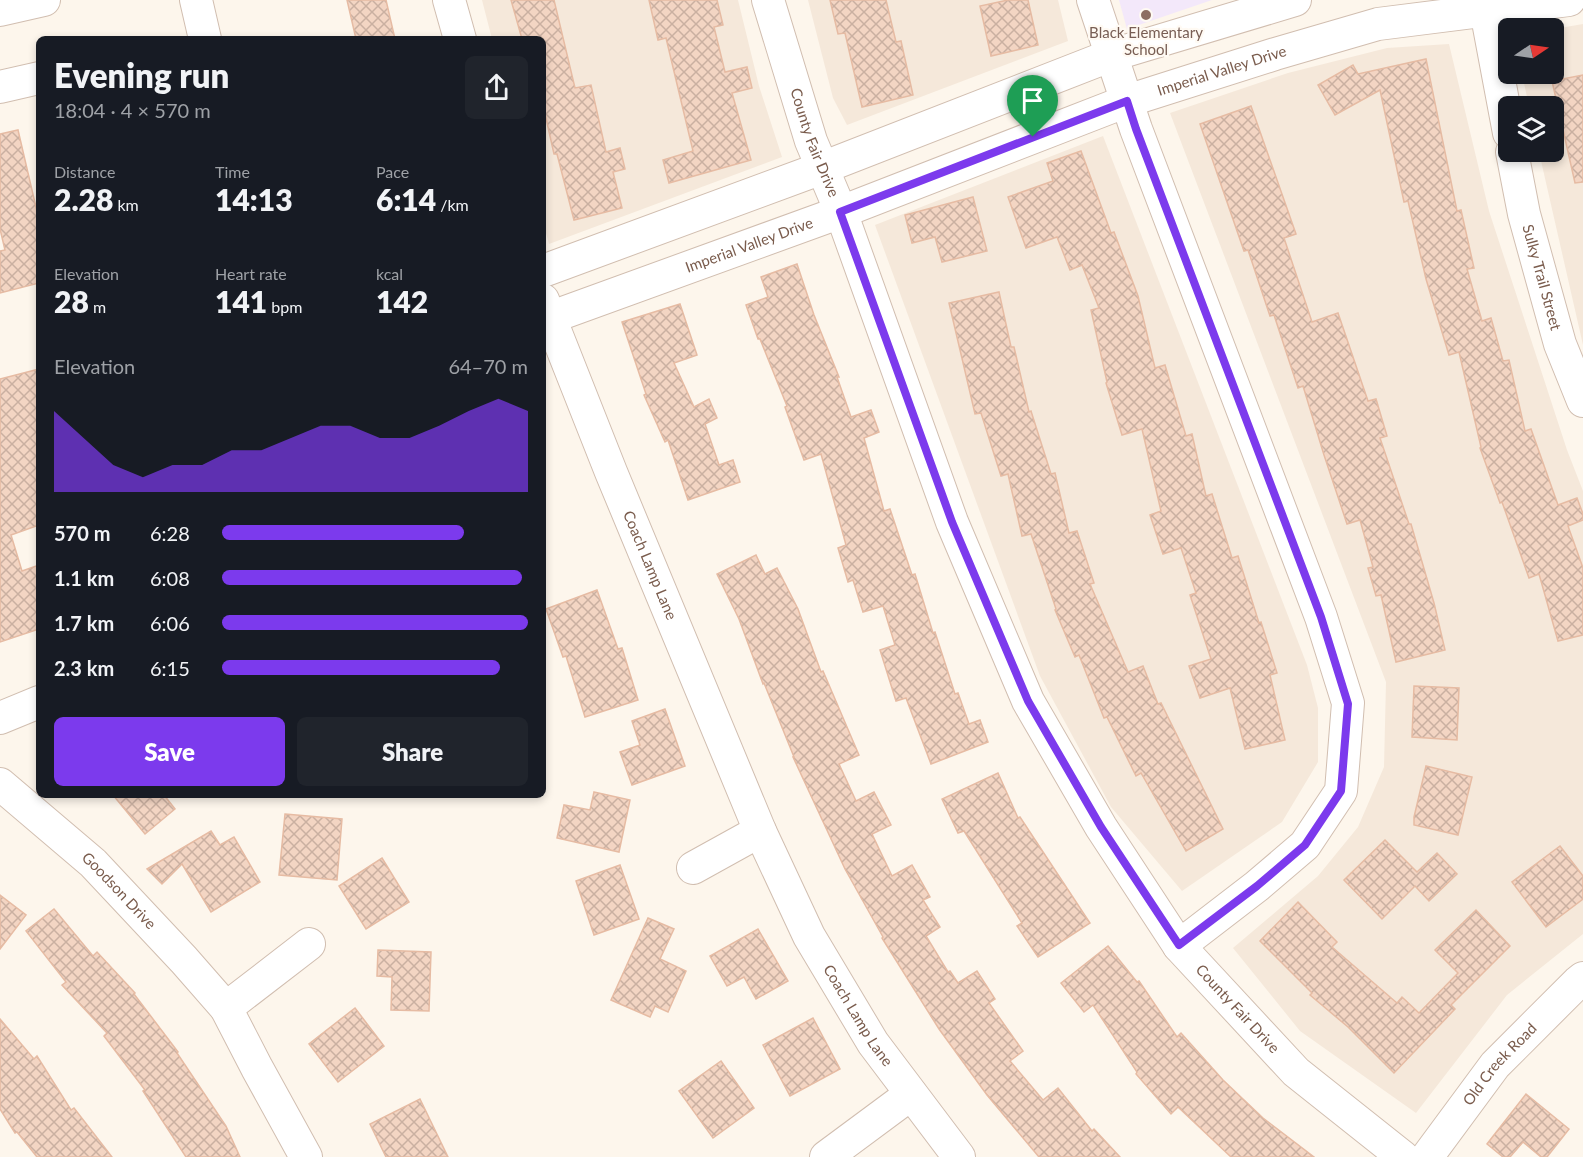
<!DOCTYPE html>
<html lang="en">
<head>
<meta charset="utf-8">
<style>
  body { margin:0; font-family:Lato,sans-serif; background:#20242c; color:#f1f3f6; height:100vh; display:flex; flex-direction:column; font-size:22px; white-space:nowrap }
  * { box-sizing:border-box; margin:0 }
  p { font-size:20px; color:#9ea1a6 }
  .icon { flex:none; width:33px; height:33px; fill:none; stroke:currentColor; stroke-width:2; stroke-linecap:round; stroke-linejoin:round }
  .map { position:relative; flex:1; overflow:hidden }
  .panel { position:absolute; left:36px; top:36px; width:510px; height:762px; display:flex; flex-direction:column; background:#171b24; border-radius:9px; box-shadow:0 3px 9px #0003 }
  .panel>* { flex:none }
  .needle { width:39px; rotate:77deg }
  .buttons { position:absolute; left:1498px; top:18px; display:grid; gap:12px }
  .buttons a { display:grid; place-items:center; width:66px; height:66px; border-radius:9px; background:#171b24; box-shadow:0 3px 9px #0003; font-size:30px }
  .pin { position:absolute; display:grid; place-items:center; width:51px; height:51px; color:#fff; margin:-62px -26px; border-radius:50% 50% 50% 0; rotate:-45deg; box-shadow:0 0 6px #0007 }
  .pin .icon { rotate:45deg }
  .round { display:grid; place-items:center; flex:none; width:63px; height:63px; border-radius:9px; background:#20242c }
  .summary { display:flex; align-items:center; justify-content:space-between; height:102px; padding:0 18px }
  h1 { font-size:33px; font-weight:800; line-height:45px }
  .figures { display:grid; grid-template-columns:repeat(3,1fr); gap:9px; height:102px; padding:6px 18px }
  .figures div { display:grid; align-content:center }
  .figures b { font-size:30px; font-weight:800 }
  .figures small { font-size:16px; font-weight:400 }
  .figures p { font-size:16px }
  .chart { height:168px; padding:12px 18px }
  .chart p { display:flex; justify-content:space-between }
  .chart svg { width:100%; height:108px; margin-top:6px; fill:#7c3aed; opacity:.7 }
  .primary-button { display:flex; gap:12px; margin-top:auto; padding:12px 18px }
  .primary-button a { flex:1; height:69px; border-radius:9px; background:#7c3aed; color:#fff; font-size:24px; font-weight:800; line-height:69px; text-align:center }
  .primary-button a+a { background:#20242c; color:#f1f3f6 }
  ul { padding:0 18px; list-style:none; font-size:20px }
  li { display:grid; grid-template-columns:96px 72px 1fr; align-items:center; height:45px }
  li i { height:15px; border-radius:8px; background:#7c3aed }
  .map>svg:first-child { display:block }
  .residential { fill:#f5e8da }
  .education { fill:#f3e8fa }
  .building { fill:url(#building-cross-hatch); stroke:#e6bba3; stroke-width:1.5 }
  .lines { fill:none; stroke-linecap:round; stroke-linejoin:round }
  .minor-casing { stroke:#d1beb0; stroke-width:34 }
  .minor { stroke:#fff; stroke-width:32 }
  .route-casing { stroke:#fff; stroke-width:12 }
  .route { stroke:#7c3aed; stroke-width:8 }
  .education-dot { fill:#8d6e63; stroke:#fffaf3; stroke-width:2 }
  .labels { text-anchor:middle; stroke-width:4.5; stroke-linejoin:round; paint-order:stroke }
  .education-label { font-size:15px; fill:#785e54; stroke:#fffaf3 }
  .street-label { font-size:15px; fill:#7a5c4d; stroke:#fffaf3 }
</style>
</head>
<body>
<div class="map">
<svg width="1583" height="1157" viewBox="0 0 1583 1157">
  <defs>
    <pattern id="building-cross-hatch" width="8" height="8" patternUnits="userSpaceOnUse" patternTransform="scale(1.5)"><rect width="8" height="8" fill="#f3d5c3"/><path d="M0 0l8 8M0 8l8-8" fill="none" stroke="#cab0a1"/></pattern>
  </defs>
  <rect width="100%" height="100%" fill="#fdf6ec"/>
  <!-- residential -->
  <g class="residential">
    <path d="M 482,0 L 738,0 L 759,86 L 782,157 L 549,244 L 543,222 L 543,39 L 492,39 Z"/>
    <path d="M 808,0 L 1058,0 L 1068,41 L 847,125 L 833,98 Z"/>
    <path d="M 1583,24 L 1583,345 L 1539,152 L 1554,152 L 1554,106 L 1529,106 L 1522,74 L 1554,74 L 1554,29 Z"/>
    <path d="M 1449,44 L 1489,211 L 1567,450 L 1583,491 L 1583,934 L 1507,995 L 1416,1113 L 1300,1031 L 1233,948 L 1318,876 L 1358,827 L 1384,767 L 1386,682 L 1170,113 L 1288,73 L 1387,48 Z"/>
    <path d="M 1103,136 L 1307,665 L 1318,708 L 1318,762 L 1282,822 L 1182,891 L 1111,807 L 1040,676 L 875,225 Z"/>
  </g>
  <!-- education -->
  <path class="education" d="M 1119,0 L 1212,0 L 1127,29 Z"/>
  <!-- building -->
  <g class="building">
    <path d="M 347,0 L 386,0 L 395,39 L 356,39 Z"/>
    <path d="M 511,0 L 554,0 L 575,88 L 591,85 L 606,152 L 620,148 L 625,169 L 613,172 L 622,208 L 574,220 L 557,154 L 554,154 L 543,105 L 543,39 L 522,39 Z"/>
    <path d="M 649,0 L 717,0 L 723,25 L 714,27 L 725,72 L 747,67 L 752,88 L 732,93 L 751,160 L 669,183 L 663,160 L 693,151 L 666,38 L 658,40 Z"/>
    <path d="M 830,0 L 886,0 L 896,42 L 901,41 L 913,95 L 862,107 L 845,33 L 838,34 Z"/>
    <path d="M 1008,0 L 1028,0 L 1038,45 L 991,56 L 980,6 Z"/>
    <path d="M 1426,59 L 1457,211 L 1461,210 L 1474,268 L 1467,269 L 1482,321 L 1491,318 L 1503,361 L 1509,360 L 1525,431 L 1531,429 L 1558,505 L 1577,498 L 1583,514 L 1583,520 L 1568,526 L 1583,568 L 1583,635 L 1558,641 L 1539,574 L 1529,578 L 1502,502 L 1500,503 L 1480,448 L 1481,447 L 1459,352 L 1449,355 L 1426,279 L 1408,201 L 1404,202 L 1380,90 L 1335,115 L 1318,85 L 1353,65 L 1358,74 Z"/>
    <path d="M 1583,75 L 1583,182 L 1575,183 L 1552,81 Z"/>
    <path d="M 1251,106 L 1296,234 L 1284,238 L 1312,322 L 1338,313 L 1368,401 L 1376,399 L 1387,436 L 1380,438 L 1409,524 L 1411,524 L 1434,603 L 1445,650 L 1396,662 L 1381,595 L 1376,596 L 1368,568 L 1373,567 L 1360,520 L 1347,524 L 1324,455 L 1303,386 L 1298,388 L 1274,315 L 1270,316 L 1248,250 L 1244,251 L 1200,124 Z"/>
    <path d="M 18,130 L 39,220 L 39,283 L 0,293 L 0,251 L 5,250 L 0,229 L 0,134 Z"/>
    <path d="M 1081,151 L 1111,233 L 1114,232 L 1138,296 L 1155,368 L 1165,365 L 1186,436 L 1192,434 L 1206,496 L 1212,494 L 1232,558 L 1238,556 L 1259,623 L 1261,622 L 1277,673 L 1270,675 L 1285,740 L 1245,749 L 1230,688 L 1200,698 L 1189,666 L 1211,659 L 1190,595 L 1196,593 L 1181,548 L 1163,554 L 1150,515 L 1161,511 L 1142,429 L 1122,435 L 1106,383 L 1107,382 L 1091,310 L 1099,308 L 1082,265 L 1070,270 L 1057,237 L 1026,248 L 1008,197 L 1053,181 L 1047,163 Z"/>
    <path d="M 973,197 L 987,251 L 942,262 L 935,237 L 912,243 L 905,215 Z"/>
    <path d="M 797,264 L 814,315 L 839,377 L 837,377 L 851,417 L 871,410 L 879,432 L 864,438 L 884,511 L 890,509 L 912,575 L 915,574 L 933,633 L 935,632 L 955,694 L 958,693 L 969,724 L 980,720 L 988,742 L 931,764 L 906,698 L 896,701 L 880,650 L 895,645 L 883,606 L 863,612 L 853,580 L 848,582 L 838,548 L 846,545 L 821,454 L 804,460 L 785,407 L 787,406 L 760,339 L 758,339 L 746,305 L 768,297 L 761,277 Z"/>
    <path d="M 999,292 L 1011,347 L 1014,347 L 1029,412 L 1031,411 L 1051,474 L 1055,473 L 1069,533 L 1077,531 L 1094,583 L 1090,584 L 1128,672 L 1143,666 L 1158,704 L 1161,703 L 1223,829 L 1186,851 L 1141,773 L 1136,776 L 1107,717 L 1104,718 L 1079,655 L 1075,657 L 1055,610 L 1056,609 L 1031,534 L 1022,536 L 1008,474 L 1001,476 L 981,413 L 975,414 L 949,303 Z"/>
    <path d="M 680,304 L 697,355 L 674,363 L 694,407 L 709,399 L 717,418 L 705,424 L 719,465 L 733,460 L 740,482 L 688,500 L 668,440 L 665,442 L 644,395 L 646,394 L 622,322 Z"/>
    <path d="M 39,369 L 39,525 L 11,535 L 22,571 L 39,565 L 39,629 L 0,642 L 0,379 Z"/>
    <path d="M 756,555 L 765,574 L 777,568 L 798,609 L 821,672 L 823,671 L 859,755 L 839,764 L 856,801 L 874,792 L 891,825 L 872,834 L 892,876 L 912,865 L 930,897 L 923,900 L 940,927 L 926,936 L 948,972 L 950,971 L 958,983 L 977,971 L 995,999 L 989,1003 L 1023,1051 L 1010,1061 L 1043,1100 L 1058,1088 L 1092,1131 L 1094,1129 L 1120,1157 L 1039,1157 L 987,1095 L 939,1029 L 882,938 L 883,937 L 845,869 L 793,757 L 794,757 L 764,683 L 763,684 L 739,619 L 717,574 Z"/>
    <path d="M 597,590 L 618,649 L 622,648 L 638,700 L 585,717 L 566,656 L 563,657 L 546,609 Z"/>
    <path d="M 1414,686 L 1459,688 L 1457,740 L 1412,737 Z"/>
    <path d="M 665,709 L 685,766 L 632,785 L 620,752 L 640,745 L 632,721 Z"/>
    <path d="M 1426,766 L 1472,777 L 1458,835 L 1414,825 L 1414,817 Z"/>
    <path d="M 998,773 L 1018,818 L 1020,817 L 1090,923 L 1038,957 L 1017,926 L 1022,923 L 964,831 L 958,833 L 942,799 Z"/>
    <path d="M 594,792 L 630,800 L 619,852 L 557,838 L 564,805 L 590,810 Z"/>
    <path d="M 113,795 L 164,795 L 175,809 L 145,834 Z"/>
    <path d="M 285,814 L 342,819 L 337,880 L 279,875 Z"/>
    <path d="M 211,831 L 220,845 L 234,837 L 260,882 L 211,912 L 182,864 L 162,884 L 147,869 Z"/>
    <path d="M 1385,840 L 1417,872 L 1437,853 L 1457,874 L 1429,901 L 1415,886 L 1382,919 L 1344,880 Z"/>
    <path d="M 1560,846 L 1583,876 L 1583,899 L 1546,927 L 1512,882 Z"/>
    <path d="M 382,858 L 409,902 L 366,929 L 339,886 Z"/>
    <path d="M 620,865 L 639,919 L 594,935 L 576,881 Z"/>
    <path d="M 0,895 L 26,915 L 0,949 Z"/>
    <path d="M 1298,902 L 1337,942 L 1332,947 L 1397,1003 L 1402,997 L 1419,1013 L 1458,973 L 1435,950 L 1476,910 L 1510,946 L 1451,1005 L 1455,1009 L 1394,1073 L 1348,1027 L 1310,995 L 1312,993 L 1260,941 Z"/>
    <path d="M 54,909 L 93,956 L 97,952 L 135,993 L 134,994 L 178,1052 L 177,1053 L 226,1126 L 240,1157 L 186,1157 L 143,1091 L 145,1090 L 104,1036 L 107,1033 L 62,985 L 66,982 L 26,931 Z"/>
    <path d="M 648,918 L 674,929 L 660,959 L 686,971 L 668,1012 L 655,1006 L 650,1017 L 611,1000 Z"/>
    <path d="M 758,929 L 788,981 L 756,999 L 744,977 L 727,986 L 710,956 Z"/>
    <path d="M 1108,946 L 1137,982 L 1139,981 L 1177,1037 L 1181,1033 L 1223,1080 L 1263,1118 L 1314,1157 L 1231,1157 L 1178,1107 L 1171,1114 L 1136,1074 L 1137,1072 L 1093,1005 L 1084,1012 L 1061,983 Z"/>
    <path d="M 378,950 L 431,952 L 429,1011 L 391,1010 L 392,977 L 377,976 Z"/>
    <path d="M 355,1008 L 384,1046 L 338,1082 L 309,1044 Z"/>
    <path d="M 813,1018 L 840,1069 L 790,1096 L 763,1045 Z"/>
    <path d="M 0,1019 L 34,1059 L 37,1056 L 71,1110 L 74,1108 L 112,1157 L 37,1157 L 17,1132 L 15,1133 L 0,1109 Z"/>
    <path d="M 721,1061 L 754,1108 L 713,1138 L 679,1091 Z"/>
    <path d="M 1526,1094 L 1569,1129 L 1547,1157 L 1541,1157 L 1523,1142 L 1510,1157 L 1503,1157 L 1487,1144 Z"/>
    <path d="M 420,1099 L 448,1157 L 386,1157 L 370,1124 Z"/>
  </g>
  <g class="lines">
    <defs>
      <g id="minor">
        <path d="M 196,0 L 205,39"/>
        <path d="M 449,0 L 460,39"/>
        <path id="s1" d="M 768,0 L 811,141 L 841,212 L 952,522 L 1028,701 L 1101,827 L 1179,946 L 1296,1072 L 1403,1157"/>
        <path d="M 1093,0 L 1136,129 L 1321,617 L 1348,703 L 1341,791 L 1305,845 L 1257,886 L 1179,946"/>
        <path d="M 1484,0 L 1509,133"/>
        <path d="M 0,10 L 44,0"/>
        <path d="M 0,87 L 39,78"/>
        <path id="s2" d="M 1512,152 L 1524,214 L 1560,344 L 1583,401"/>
        <path d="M 543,271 L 822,168 L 1112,55 L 1295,0"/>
        <path id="s3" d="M 543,300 L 611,472 L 760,831 L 809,936 L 873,1043 L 959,1157"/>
        <path id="s4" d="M 549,318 L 841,212 L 1127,101 L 1275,54 L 1378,24 L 1569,0"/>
        <path d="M 0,718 L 39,702"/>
        <path id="s5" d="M 0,784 L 93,863 L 184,960 L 226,1008 L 257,1068 L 306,1157"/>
        <path d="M 693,868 L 760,831"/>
        <path d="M 226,1008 L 309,944"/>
        <path d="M 826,1157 L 911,1094"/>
        <path id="s6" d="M 1427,1157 L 1495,1065 L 1578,982 L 1583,978"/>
      </g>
    </defs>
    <!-- minor casing -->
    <use href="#minor" class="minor-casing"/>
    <!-- minor -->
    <use href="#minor" class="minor"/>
  </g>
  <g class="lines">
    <defs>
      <path id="route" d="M 1127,101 L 1136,129 L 1321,617 L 1348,704 L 1341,791 L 1305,845 L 1257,886 L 1179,945 L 1101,827 L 1028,701 L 952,522 L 840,212 Z"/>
    </defs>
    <!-- route casing -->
    <use href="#route" class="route-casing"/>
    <!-- route -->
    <use href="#route" class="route"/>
  </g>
  <!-- markers -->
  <circle class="education-dot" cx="1146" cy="15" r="6"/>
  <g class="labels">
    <!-- education labels -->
    <g class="education-label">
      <text x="1146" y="38">Black Elementary<tspan x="1146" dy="17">School</tspan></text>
    </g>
    <!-- street labels -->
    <g class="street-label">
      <text dy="5" stroke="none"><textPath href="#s4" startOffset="717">Imperial Valley Drive</textPath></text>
      <text dy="5" stroke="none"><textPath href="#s1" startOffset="150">County Fair Drive</textPath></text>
      <text dy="5" stroke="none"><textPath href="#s4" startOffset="213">Imperial Valley Drive</textPath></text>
      <text dy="5" stroke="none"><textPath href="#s2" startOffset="129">Sulky Trail Street</textPath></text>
      <text dy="5" stroke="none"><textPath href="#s3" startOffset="286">Coach Lamp Lane</textPath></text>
      <text dy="5" stroke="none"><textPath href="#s5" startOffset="160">Goodson Drive</textPath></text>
      <text dy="5" stroke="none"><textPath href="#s1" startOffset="1122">County Fair Drive</textPath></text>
      <text dy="5" stroke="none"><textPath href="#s3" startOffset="783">Coach Lamp Lane</textPath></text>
      <text dy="5" stroke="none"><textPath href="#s6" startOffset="118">Old Creek Road</textPath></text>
    </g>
  </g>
</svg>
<div class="buttons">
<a><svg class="needle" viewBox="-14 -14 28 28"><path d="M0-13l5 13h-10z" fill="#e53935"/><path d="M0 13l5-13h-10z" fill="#9ea1a6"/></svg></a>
<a><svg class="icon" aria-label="layers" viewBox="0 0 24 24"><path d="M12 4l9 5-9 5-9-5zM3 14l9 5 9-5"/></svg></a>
</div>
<div class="pin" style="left:1033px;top:137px;background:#1e9e55"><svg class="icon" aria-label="arrive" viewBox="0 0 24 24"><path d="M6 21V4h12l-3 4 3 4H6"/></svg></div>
<section class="panel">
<div class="summary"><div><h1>Evening run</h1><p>18:04 · 4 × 570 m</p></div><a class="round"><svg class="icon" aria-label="share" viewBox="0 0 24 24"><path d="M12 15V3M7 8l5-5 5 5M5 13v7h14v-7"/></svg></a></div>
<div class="figures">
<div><p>Distance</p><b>2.28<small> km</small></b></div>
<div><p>Time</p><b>14:13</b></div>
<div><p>Pace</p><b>6:14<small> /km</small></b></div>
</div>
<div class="figures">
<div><p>Elevation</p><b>28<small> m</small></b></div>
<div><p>Heart rate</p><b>141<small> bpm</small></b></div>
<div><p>kcal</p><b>142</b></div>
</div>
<div class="chart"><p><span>Elevation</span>64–70 m</p>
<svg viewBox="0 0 160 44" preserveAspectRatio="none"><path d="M0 44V11L10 22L20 33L30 38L40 33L50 33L60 27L70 27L80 22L90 17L100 17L110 22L120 22L130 17L140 11L150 6L160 11V44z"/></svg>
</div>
<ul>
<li><b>570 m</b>6:28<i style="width:79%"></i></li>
<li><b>1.1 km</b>6:08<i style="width:98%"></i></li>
<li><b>1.7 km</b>6:06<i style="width:100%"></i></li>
<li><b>2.3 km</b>6:15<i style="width:91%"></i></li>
</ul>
<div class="primary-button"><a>Save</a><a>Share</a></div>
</section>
</div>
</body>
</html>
